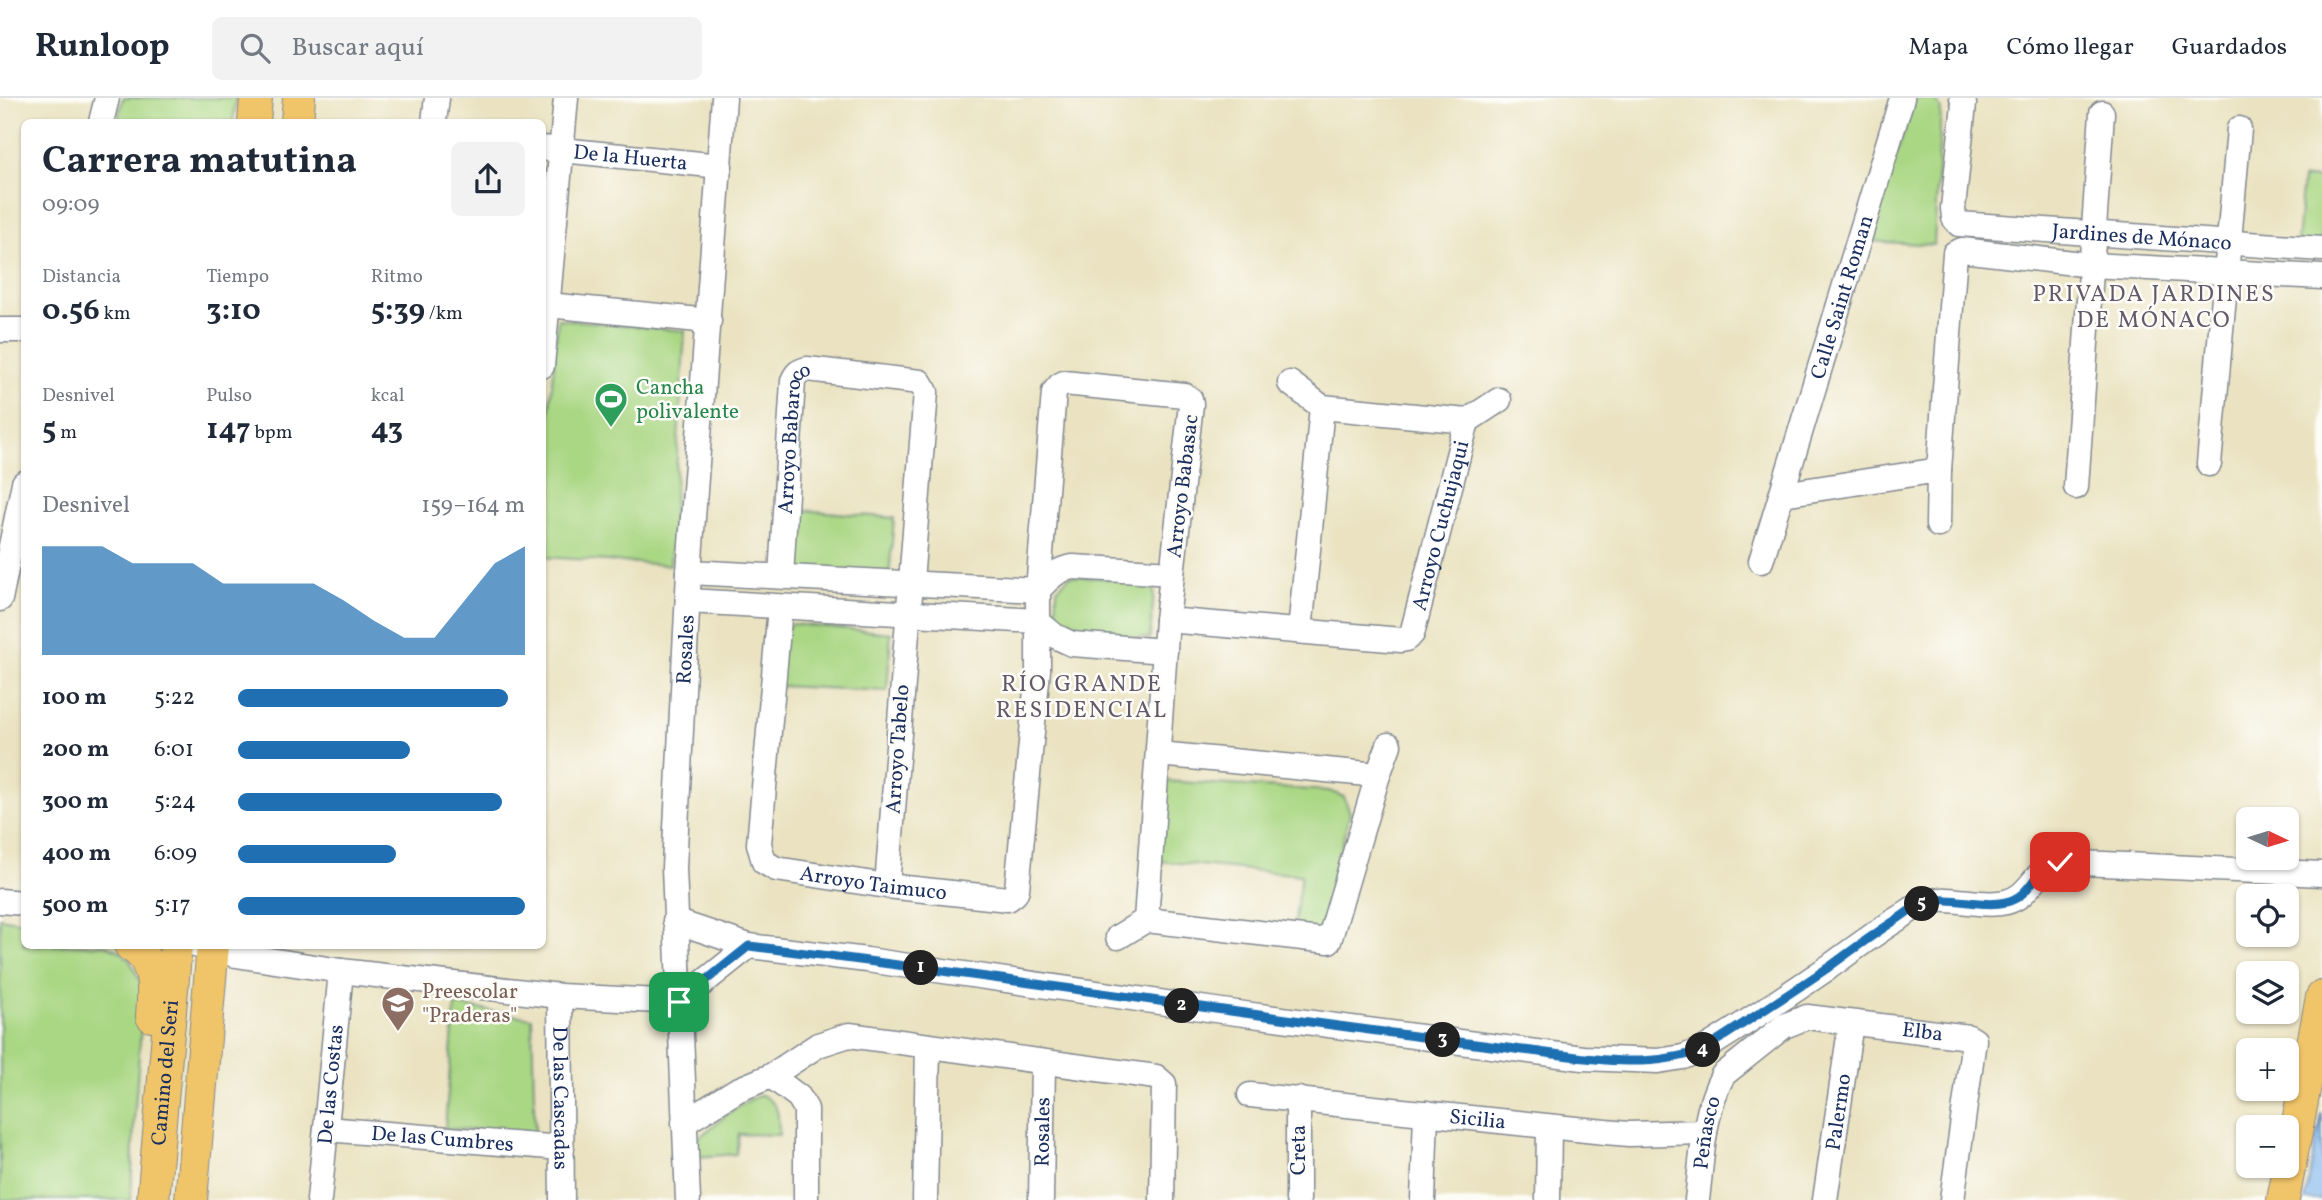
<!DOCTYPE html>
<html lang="es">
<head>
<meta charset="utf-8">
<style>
  body { margin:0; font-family:Vollkorn,serif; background:#f2f2f3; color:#1f2937; height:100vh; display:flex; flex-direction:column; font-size:26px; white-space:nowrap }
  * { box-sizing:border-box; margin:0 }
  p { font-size:23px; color:#747a83 }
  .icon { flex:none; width:38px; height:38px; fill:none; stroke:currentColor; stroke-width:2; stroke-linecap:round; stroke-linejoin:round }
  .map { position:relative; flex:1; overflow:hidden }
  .side { position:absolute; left:21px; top:21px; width:525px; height:830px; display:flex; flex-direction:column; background:#fff; border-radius:10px; box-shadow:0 2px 5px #0004 }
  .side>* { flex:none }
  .needle { width:46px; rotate:94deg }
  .controls { position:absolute; left:2236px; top:709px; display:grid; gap:14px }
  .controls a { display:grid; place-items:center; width:63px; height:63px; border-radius:10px; background:#fff; box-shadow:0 2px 5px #0004; font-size:35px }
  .pin { position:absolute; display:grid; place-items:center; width:60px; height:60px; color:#fff; margin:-30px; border-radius:14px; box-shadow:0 4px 10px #0006 }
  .km { position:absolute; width:35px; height:35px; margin:-18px; border-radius:50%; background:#222; color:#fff; font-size:19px; line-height:35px; text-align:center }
  .round { display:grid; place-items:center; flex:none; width:74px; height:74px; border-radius:10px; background:#f2f2f3 }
  .head { display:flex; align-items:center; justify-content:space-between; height:119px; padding:0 21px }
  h1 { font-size:38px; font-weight:700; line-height:52px }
  .metrics { display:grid; grid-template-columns:repeat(3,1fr); gap:10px; height:119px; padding:7px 21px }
  .metrics div { display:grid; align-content:center }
  .metrics b { font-size:30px; font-weight:700 }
  .metrics small { font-size:19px; font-weight:400 }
  .metrics p { font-size:19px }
  .chart { height:196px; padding:14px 21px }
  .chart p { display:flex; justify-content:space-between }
  .chart svg { width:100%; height:126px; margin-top:7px; fill:#1f6fb2; opacity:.7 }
  ul { padding:0 21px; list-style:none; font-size:23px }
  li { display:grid; grid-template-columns:112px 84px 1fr; align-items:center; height:52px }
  li i { height:18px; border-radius:9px; background:#1f6fb2 }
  header { display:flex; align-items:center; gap:42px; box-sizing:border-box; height:98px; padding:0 35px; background:#fff; border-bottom:2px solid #e0e1e3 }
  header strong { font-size:33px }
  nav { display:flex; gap:38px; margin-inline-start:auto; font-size:24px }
  .search { width:490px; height:63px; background:#f2f2f3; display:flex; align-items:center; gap:18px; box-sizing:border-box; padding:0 24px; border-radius:10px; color:#747a83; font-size:26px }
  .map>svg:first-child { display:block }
  .green { fill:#aad784; stroke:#628371; stroke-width:2 }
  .water { fill:#7cb4ec; stroke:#4c72a5; stroke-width:2 }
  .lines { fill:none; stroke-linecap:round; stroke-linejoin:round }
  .minor-casing { stroke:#82888f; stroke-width:27 }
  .major-casing { stroke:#82888f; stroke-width:34 }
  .minor { stroke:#fff; stroke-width:24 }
  .major { stroke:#f0c469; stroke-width:32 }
  .route-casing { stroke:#fff; stroke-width:14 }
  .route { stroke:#1f6fb2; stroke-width:9 }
  .labels { text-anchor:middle; stroke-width:5; stroke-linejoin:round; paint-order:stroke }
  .street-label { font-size:21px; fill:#1b2f5e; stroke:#fdfcf7 }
  .leisure-label { font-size:21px; fill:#27864d; stroke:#fdfcf7; text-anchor:start }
  .education-label { font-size:21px; fill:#785e54; stroke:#fdfcf7; text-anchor:start }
  .neighbourhood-label { font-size:23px; letter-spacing:2px; fill:#625a6b; stroke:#fdfcf7 }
</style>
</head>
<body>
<header>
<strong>Runloop</strong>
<div class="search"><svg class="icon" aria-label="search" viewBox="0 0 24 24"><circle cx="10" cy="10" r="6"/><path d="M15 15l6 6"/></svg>Buscar aquí</div>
<nav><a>Mapa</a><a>Cómo llegar</a><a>Guardados</a></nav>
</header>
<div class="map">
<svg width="2322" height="1102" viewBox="0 0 2322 1102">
  <rect width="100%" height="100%" fill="#fdfcf7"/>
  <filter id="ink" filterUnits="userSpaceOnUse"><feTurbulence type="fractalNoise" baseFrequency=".0143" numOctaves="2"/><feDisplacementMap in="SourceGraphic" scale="14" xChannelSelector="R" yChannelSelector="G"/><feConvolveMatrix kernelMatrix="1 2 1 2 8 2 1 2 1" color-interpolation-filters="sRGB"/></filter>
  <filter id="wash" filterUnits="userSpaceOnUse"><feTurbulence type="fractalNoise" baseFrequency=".00686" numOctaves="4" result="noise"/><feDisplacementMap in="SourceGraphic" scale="28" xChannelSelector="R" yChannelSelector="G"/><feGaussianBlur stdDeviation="1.57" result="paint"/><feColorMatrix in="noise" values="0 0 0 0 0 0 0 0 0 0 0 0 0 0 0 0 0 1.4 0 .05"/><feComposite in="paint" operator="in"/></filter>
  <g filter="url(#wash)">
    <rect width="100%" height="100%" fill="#eae2c0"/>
    <!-- green -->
    <g class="green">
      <path d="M 123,0 L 236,0 L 233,24 L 117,24 Z"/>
      <path d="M 1918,0 L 1935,1 L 1941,11 L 1934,147 L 1869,143 L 1914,1 Z"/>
      <path d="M 2303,80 L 2322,81 L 2322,146 L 2297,145 Z"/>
      <path d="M 558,221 L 685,233 L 670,467 L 543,459 L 543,383 Z"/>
      <path d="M 791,411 L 894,420 L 889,480 L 788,474 Z"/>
      <path d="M 1070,478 L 1142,483 L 1154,493 L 1150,540 L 1067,542 L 1056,528 L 1057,491 Z"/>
      <path d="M 792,526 L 891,535 L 887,593 L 779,588 L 783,532 Z"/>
      <path d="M 1164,683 L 1329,693 L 1344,699 L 1350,715 L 1319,837 L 1293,836 L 1301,777 L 1159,763 Z"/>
      <path d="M 0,820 L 24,824 L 24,847 L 106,847 L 120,853 L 129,861 L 144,891 L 134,1023 L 131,1102 L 0,1102 Z"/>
      <path d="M 455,907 L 532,920 L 535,1037 L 445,1030 Z"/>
      <path d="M 762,997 C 781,1008 778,1017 779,1037 L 739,1036 L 736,1056 L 698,1059 L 697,1041 C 716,1026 739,1004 762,997 Z"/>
    </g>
    <!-- water -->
    <path class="water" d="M 2322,1015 L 2322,1102 L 2305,1102 Z"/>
  </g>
  <g filter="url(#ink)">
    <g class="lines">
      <defs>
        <g id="minor">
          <path id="s1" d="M 1962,0 L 1964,6 L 1953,110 L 1954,120 L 1959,126 L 2322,151"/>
          <path d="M 101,24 L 107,0"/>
          <path d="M 434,24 L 437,0"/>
          <path id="s2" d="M 542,50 L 720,68"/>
          <path d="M 548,207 L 709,223"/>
          <path d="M 0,232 L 24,232"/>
          <path d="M 542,268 L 566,0"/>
          <path d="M 1290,285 L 1322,309"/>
          <path d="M 1467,323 L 1499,302"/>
          <path d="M 2209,366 L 2239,31"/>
          <path d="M 2076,389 L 2102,15"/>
          <path d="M 1783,396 L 1939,372"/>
          <path d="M 1938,427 L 1939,372 L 1955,155 L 1962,152 L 2091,167 L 2322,179"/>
          <path id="s3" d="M 1761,463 L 1902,0"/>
          <path d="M 689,474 L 1038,492 C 1049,481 1057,471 1073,469 L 1172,475"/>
          <path id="s4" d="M 781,478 L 793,283 C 796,275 799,273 807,271 L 920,284 L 926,294 L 887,788"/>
          <path d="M 0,501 L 24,385"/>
          <path d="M 688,503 L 1037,523 L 1055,538 L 1072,546 L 1165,553"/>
          <path id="s5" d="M 780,509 L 759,746 L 764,764 L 776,771 L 887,788 L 1008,801 L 1015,796 L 1017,791 L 1038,572 L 1038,492 L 1054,294 L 1060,287 L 1064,285 L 1184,297 L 1190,301 L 1191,306 L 1167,522 L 1146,822 L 1329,843 L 1378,677 L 1159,656"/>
          <path id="s6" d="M 1167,522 L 1401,542 L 1406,541 L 1412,536 L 1467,323 L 1322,309 L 1300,533"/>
          <path d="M 1378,677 L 1389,647"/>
          <path d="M 0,803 L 24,805"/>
          <path d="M 675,823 L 749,848 L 867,862 L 1229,914 L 1583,960 L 1658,963 L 1683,959 L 1704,951 C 1746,925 1788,897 1829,869 C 1852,852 1875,835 1899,820 C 1907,815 1916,807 1926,804 C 1952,797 1980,810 2006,804 C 2032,798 2034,770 2060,764 L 2322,776"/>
          <path d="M 1118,839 L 1146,822"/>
          <path d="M 195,847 L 236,857 L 341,873 L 560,898 L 679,904 L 749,848"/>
          <path id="s7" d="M 560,898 L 562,1102"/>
          <path d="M 771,978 L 799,999 L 806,1011 L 806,1102"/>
          <path id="s8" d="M 1250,997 L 1605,1034 L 1629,1036 L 1705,1034"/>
          <path d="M 684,1025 L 737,992 L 771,978 L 818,947 L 849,937 L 1156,979 L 1164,986 L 1162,1102"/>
          <path id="s9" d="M 326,1031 L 562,1050"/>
          <path id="s10" d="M 319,1102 L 341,873"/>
          <path id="s11" d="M 688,1102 L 674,770 L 689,474 L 724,0"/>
          <path d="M 925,1102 L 928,948"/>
          <path id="s12" d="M 1041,1102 L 1043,964"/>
          <path d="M 1298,1102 L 1298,1001"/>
          <path d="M 1423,1102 L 1426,1015"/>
          <path d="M 1548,1102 L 1549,1029"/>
          <path id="s13" d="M 1697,1102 C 1702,1061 1703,1014 1723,977 L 1784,928 L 1807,919 L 1969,939 L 1974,942 L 1952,1102"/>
          <path id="s14" d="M 1825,1102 L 1851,925"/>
        </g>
        <g id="major">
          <path d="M 254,24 L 256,0"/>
          <path d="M 297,24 L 299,0"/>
          <path d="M 130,847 C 157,863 154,891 152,918"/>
          <path id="s15" d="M 153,1102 L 176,847"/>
          <path d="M 191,1102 L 213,847"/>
          <path d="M 2283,1102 L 2322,899"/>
        </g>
      </defs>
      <!-- minor casing -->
      <use href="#minor" class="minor-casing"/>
      <!-- major casing -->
      <use href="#major" class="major-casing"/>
      <!-- minor -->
      <use href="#minor" class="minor"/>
      <!-- major -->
      <use href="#major" class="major"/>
    </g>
  </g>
  <g class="lines" filter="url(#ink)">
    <defs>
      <path id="route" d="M 679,904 L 749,848 C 967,874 1183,908 1400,936 C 1444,942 1488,948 1532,953 C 1590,961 1649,972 1704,951 C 1746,924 1788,897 1829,869 C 1852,852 1875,835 1899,820 C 1907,814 1917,807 1926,804 C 1952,797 1980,810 2006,804 C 2033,798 2032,770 2060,764"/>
    </defs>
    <!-- route casing -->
    <use href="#route" class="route-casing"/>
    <!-- route -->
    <use href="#route" class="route"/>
  </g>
  <!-- icons -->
  <defs>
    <symbol id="stadium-pin" viewBox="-11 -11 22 30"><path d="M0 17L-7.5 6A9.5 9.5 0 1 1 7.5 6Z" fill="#2e9e5b" stroke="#fdfcf7"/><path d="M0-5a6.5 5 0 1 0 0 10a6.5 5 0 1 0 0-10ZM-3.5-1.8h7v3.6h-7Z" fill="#fff"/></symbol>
    <symbol id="school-pin" viewBox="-11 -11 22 30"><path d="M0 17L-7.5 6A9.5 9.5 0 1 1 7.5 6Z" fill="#8d6e63" stroke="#fdfcf7"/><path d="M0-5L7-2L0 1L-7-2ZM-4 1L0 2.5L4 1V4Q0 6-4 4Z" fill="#fff"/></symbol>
  </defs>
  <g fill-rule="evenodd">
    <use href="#stadium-pin" x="592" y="282" width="38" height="52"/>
    <use href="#school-pin" x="379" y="886" width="38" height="52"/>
  </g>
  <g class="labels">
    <!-- street labels -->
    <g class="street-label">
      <text dy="7" stroke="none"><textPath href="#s2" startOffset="89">De la Huerta</textPath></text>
      <text dy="7" stroke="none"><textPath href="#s1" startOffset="312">Jardines de Mónaco</textPath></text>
      <text dy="7" stroke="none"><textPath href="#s3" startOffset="276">Calle Saint Roman</textPath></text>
      <text dy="7" stroke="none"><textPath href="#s4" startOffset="140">Arroyo Babaroco</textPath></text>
      <text transform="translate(1182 388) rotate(-83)" y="7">Arroyo Babasac</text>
      <text dy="7" stroke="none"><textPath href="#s6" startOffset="360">Arroyo Cuchujaqui</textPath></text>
      <text dy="7" stroke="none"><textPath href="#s11" startOffset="551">Rosales</textPath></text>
      <text transform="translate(897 651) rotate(-86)" y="7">Arroyo Tabelo</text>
      <text dy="7" stroke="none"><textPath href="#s5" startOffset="369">Arroyo Taimuco</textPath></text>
      <text dy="7" stroke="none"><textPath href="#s13" startOffset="348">Elba</textPath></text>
      <text dy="7" stroke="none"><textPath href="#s15" startOffset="128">Camino del Seri</textPath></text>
      <text dy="7" stroke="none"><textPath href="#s10" startOffset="116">De las Costas</textPath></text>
      <text dy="7" stroke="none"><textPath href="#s7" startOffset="102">De las Cascadas</textPath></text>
      <text dy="7" stroke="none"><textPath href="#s14" startOffset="89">Palermo</textPath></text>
      <text dy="7" stroke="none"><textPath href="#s8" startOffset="229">Sicilia</textPath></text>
      <text dy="7" stroke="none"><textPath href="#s12" startOffset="68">Rosales</textPath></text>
      <text dy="7" stroke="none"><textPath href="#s13" startOffset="68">Peñasco</textPath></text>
      <text dy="7" stroke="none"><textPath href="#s9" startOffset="117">De las Cumbres</textPath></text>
      <text transform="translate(1298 1052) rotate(-90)" y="7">Creta</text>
    </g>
    <!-- leisure labels -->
    <g class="leisure-label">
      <text x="636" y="296">Cancha<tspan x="636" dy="24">polivalente</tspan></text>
    </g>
    <!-- education labels -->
    <g class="education-label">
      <text x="422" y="900">Preescolar<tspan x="422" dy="24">"Praderas"</tspan></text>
    </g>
    <!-- neighbourhood labels -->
    <g class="neighbourhood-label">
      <text x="2154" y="203">PRIVADA JARDINES<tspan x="2154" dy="26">DE MÓNACO</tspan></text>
      <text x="1082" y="593">RÍO GRANDE<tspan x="1082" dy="26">RESIDENCIAL</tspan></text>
    </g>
  </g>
</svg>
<div class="controls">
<a><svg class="needle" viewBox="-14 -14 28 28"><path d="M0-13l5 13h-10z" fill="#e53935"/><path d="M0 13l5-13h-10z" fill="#747a83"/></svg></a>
<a><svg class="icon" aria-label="locate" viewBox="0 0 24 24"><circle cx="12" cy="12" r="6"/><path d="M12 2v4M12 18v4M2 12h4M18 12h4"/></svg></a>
<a><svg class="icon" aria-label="layers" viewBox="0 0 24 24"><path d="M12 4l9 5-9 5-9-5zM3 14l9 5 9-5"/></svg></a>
<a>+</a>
<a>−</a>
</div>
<div class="pin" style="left:679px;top:904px;background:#1e9e55"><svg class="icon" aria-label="arrive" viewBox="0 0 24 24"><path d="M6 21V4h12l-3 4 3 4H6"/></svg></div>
<div class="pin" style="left:2060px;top:764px;background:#d93025"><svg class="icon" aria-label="check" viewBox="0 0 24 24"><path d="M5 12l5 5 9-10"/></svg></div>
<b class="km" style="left:921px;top:870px">1</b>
<b class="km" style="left:1182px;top:908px">2</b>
<b class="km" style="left:1443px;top:942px">3</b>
<b class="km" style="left:1703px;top:952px">4</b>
<b class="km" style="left:1922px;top:806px">5</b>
<section class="side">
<div class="head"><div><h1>Carrera matutina</h1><p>09:09</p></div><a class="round"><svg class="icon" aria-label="share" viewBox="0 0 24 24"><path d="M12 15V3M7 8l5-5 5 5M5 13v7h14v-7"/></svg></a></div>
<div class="metrics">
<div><p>Distancia</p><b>0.56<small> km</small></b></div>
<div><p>Tiempo</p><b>3:10</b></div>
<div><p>Ritmo</p><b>5:39<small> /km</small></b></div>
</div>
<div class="metrics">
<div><p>Desnivel</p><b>5<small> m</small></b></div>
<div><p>Pulso</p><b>147<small> bpm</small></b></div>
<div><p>kcal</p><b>43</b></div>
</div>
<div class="chart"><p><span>Desnivel</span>159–164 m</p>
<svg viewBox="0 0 160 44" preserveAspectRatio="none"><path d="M0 44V6L10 6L20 6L30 12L40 12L50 12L60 19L70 19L80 19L90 19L100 25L110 32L120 38L130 38L140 25L150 12L160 6V44z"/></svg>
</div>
<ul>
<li><b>100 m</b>5:22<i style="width:94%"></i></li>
<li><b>200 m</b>6:01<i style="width:60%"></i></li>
<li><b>300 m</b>5:24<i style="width:92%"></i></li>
<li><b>400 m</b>6:09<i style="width:55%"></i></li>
<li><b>500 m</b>5:17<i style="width:100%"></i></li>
</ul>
</section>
</div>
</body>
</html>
